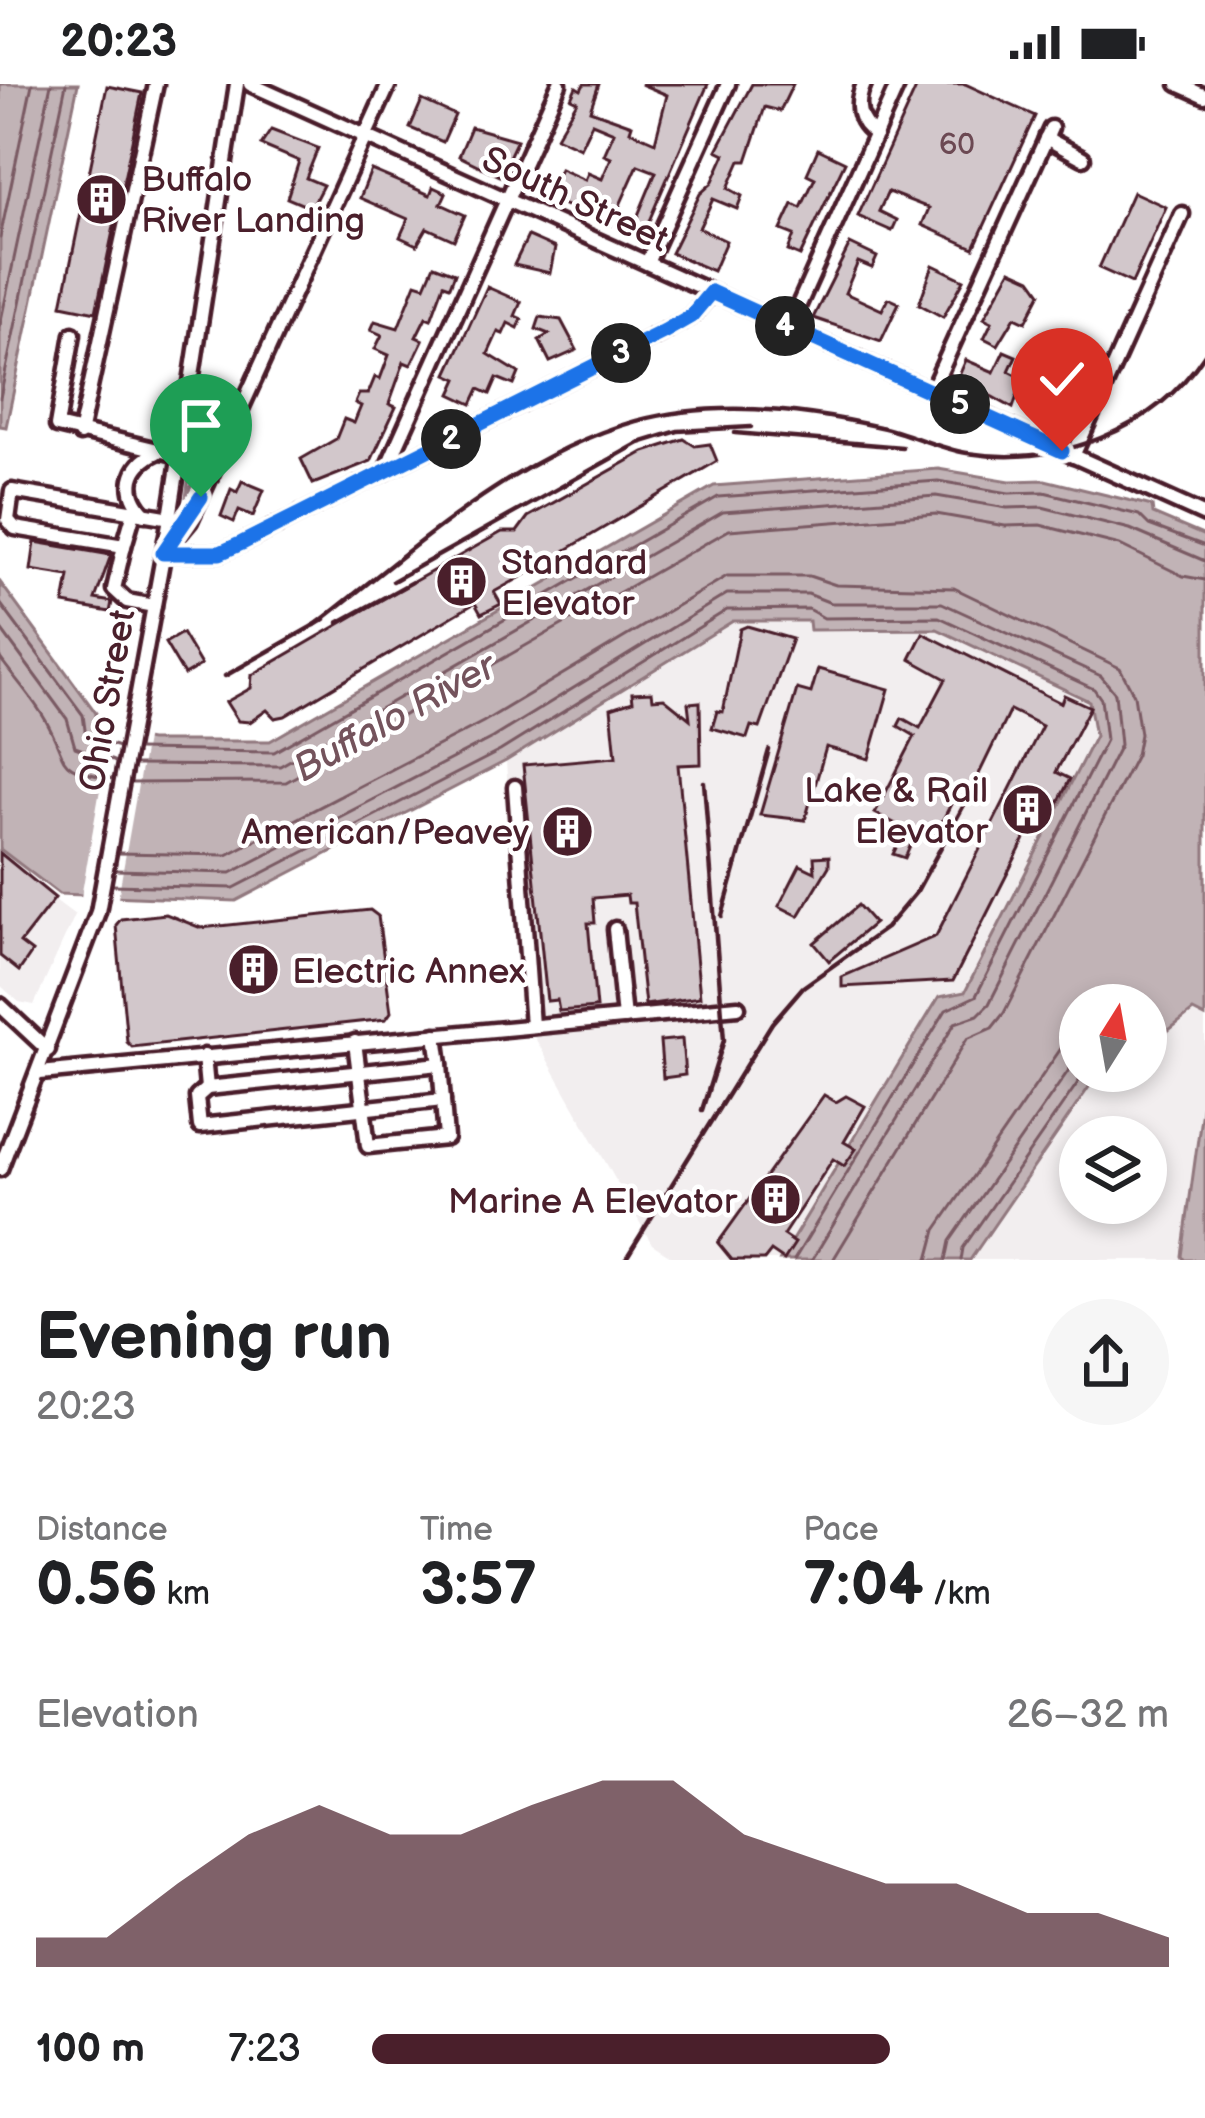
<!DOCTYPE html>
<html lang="en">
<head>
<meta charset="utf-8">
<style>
  body { margin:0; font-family:"Balsamiq Sans",sans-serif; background:#f6f6f6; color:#202124; height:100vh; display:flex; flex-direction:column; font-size:45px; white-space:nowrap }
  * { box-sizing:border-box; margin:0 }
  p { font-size:39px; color:#757577 }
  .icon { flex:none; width:66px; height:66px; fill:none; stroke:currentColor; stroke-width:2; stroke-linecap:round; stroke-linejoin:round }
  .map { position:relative; height:1176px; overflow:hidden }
  .side { display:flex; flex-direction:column; background:#fff; flex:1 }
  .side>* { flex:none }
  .needle { width:78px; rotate:11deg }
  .controls { position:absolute; left:1059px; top:900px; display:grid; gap:24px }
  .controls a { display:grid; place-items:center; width:108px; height:108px; border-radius:50%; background:#fff; box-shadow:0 6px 18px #0003; font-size:60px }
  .pin { position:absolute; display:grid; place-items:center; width:102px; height:102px; color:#fff; margin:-123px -51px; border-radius:50% 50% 50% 0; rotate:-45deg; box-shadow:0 0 12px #0007 }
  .pin .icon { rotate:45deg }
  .km { position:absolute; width:60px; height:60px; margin:-30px; border-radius:50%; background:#222; color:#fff; font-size:33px; line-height:60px; text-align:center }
  .round { display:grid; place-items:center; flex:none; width:126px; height:126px; border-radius:63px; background:#f6f6f6 }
  .headline { display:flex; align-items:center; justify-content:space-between; height:204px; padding:0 36px }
  h1 { font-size:66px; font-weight:600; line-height:90px }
  .figures { display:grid; grid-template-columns:repeat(3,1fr); gap:18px; height:204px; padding:12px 36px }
  .figures div { display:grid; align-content:center }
  .figures b { font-size:60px; font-weight:600 }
  .figures small { font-size:33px; font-weight:400 }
  .figures p { font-size:33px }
  .chart { height:336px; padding:24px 36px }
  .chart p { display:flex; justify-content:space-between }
  .chart svg { width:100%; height:216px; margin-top:12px; fill:#4a1f2b; opacity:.7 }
  ul { padding:0 36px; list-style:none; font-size:39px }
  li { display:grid; grid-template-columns:192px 144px 1fr; align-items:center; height:90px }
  li i { height:30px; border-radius:15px; background:#4a1f2b }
  .status { display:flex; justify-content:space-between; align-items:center; height:84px; padding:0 60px; background:#fff; direction:ltr }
  .status svg { height:33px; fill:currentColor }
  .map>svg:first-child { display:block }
  .built { fill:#f2eeef; fill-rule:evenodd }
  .green { fill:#e5dee0; stroke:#987e86; stroke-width:3 }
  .water { fill:#c1b3b6; stroke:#91787e; stroke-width:3 }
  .pier { fill:#fff }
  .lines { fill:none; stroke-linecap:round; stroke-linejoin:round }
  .shore { stroke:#7a5a63; stroke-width:3 }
  .building { fill:#d2c7cb; stroke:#4a1f2b; stroke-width:3 }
  .minor-casing { stroke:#4a1f2b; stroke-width:21 }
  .minor { stroke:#fff; stroke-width:12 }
  .rail { stroke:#4a1f2b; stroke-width:4.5 }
  .route-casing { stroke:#fff; stroke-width:24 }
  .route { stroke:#1a73e8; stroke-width:15 }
  .labels { text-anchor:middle; stroke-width:9; stroke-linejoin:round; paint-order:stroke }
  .number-label { font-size:30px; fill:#6c4953 }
  .poi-label { font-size:36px; fill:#4a1f2b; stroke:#fff; text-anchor:start }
  .street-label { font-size:36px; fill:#4a1f2b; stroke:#fff }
  .water-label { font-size:39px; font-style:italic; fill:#74535c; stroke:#fff }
</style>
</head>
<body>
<div class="status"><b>20:23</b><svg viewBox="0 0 49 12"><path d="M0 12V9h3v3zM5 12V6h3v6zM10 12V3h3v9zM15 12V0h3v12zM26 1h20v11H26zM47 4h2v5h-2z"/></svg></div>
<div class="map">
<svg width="1205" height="1176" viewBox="0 0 1205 1176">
  <rect width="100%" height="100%" fill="#fff"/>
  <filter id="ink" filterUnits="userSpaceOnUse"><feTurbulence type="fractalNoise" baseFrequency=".00833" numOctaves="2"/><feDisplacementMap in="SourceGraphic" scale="24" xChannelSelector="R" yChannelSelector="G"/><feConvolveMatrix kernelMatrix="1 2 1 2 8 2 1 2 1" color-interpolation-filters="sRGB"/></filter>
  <g filter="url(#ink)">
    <!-- built -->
    <g class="built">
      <path d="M 733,537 L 810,537 L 811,546 L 937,545 L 1089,617 L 1095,651 L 965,908 L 939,913 L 780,1176 L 677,1176 L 652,1160 L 522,931 L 506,677 Z"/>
      <path d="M 0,775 L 75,831 L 34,921 L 19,918 L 0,901 Z"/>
      <path d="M 1194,926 L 1205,933 L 1205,1003 L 1184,1176 L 970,1176 L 1100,987 L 1146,987 L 1146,964 ZM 1080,1053 L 1146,1053 L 1146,1119 L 1080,1119 Z"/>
    </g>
    <!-- green -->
    <path class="green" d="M 202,307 L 230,317 L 186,414 Z"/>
    <!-- water -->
    <g class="water">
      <path d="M 0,0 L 78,0 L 6,343 L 0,342 Z"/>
      <path d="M 938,385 L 1010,397 L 1045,396 L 1152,422 L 1153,430 L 1205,452 L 1205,933 L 1193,927 L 1146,964 L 1146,921 L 1080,921 L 1080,987 L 1100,987 L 970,1176 L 780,1176 L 939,913 L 965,908 L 1095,652 L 1089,617 L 937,545 L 810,546 L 809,537 L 733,537 L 506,677 L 236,817 L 59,810 L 0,765 L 0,498 L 96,629 L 95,646 L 150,657 L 270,657 L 714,402 Z"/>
      <path d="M 1205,1003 L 1205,1176 L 1184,1176 L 1182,1172 Z"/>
    </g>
    <!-- pier -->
    <path class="pier" d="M 111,643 L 147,650 L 117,820 L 80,819 Z"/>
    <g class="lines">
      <!-- shore -->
      <g class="shore">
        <path d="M 0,154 L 32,0"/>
        <path d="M 0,241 L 51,0"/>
        <path d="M 0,314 L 66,0"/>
        <path d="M 0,519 L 83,631 L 86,653 L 119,663"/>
        <path d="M 0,544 L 67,635 L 75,663 L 116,678"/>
        <path d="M 0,574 C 15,595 34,615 46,637 C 71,682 52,683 113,695"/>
        <path d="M 137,666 L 274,668 L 718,413 L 938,397 L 1009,409 L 1044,408 L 1139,431 L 1149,441 L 1205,462"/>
        <path d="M 134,681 L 280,682 L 723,428 L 936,412 L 1007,424 L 1042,423 L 1130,445 L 1205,477"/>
        <path d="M 131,699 L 286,698 L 729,446 L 936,430 L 1005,442 L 1040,441 L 1120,461 L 1183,492 L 1205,496"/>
        <path d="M 118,769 L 227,771 L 483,638 L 727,492 L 809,492 L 836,501 L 954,504 L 1120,584 L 1134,611 L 1140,650 L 1136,671 L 1004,929 L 992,944 L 967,955 L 833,1176"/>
        <path d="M 115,786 L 231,789 L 492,654 L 727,510 L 808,510 L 831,519 L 942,519 L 1101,592 L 1115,609 L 1120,661 L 989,920 L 978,931 L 955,939 L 812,1176"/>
        <path d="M 112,801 L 234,804 L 500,667 L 727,526 L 808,525 L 824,534 L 939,533 L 1094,605 L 1101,615 L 1106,656 L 976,912 L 946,926 L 794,1176"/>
        <path d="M 928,1176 L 936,1146 L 1062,963 L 1080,947"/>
        <path d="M 946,1176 L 950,1157 L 1080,970"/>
        <path d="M 961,1176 L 963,1164 L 1086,987"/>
      </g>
    </g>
    <!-- building -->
    <g class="building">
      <path d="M 584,0 L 599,0 L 590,26 L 632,41 L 630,47 L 655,58 L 667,11 L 641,0 L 708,0 L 642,153 L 631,148 L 656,88 L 638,81 L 611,141 L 547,114 L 560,85 L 585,96 L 588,89 L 602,95 L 611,74 L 604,71 L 614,48 L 592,39 L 580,64 L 556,53 L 577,17 L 571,14 L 576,3 L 581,6 Z"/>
      <path d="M 752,0 L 793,0 L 780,27 L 765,23 L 747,77 L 740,77 L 728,104 L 742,112 L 737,125 L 713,115 L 699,144 L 726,157 L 713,187 L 671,169 L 700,110 L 712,99 L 725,70 L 717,66 Z"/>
      <path d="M 918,0 L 965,0 L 1035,32 L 974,164 L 922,141 L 929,124 L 888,108 L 879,127 L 897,136 L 892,147 L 858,132 Z"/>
      <path d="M 107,2 L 142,9 L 96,228 L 62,221 Z"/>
      <path d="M 422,16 L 455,31 L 443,58 L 410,44 Z"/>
      <path d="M 471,43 L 517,56 L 500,92 L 459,72 Z"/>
      <path d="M 271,46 L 318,64 L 306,94 L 323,101 L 311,124 L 287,114 L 299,77 L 261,61 Z"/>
      <path d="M 818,65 L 845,78 L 800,172 L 788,167 L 794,151 L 781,146 L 793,120 L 801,124 L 815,94 L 807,90 Z"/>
      <path d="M 371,86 L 430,111 L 433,103 L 446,109 L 441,120 L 465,131 L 454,156 L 427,144 L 417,161 L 400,153 L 408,135 L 360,114 Z"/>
      <path d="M 1133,108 L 1166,123 L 1132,199 L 1099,184 Z"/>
      <path d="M 528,152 L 555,164 L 550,189 L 514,181 Z"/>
      <path d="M 850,160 L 877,173 L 872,184 L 858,178 L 845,209 L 882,226 L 888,214 L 899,219 L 881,257 L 813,234 Z"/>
      <path d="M 434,181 L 455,189 L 450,202 L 444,200 L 431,235 L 426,233 L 416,253 L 423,256 L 411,281 L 404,278 L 389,320 L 396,323 L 371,377 L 313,400 L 301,375 L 336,355 L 344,335 L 354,339 L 361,322 L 355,319 L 359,310 L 368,310 L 375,293 L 380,295 L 389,271 L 375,265 L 382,251 L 371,246 L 375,237 L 398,244 L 416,199 L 425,202 Z"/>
      <path d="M 933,181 L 964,196 L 943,233 L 919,220 Z"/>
      <path d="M 1011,186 L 1031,195 L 1041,209 L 1026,238 L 1015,233 L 998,261 L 984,254 L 992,238 L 984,234 Z"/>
      <path d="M 487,203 L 521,218 L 515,232 L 522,235 L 518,244 L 508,239 L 503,250 L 498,248 L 488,270 L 519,289 L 514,301 L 497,294 L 490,310 L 479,305 L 472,320 L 451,310 L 458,295 L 447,290 Z"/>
      <path d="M 540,233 L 561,236 L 577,266 L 550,278 L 539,256 L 549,250 L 536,245 Z"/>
      <path d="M 1062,253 L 1096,268 L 1090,281 L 1078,275 L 1070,293 L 1058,288 L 1066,268 L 1057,264 Z"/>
      <path d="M 1004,267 L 1016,272 L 1009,287 L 1023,294 L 1013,324 L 958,294 L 966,276 L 994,288 Z"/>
      <path d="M 684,355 L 695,362 L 710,360 L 717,377 L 551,475 L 530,469 L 530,488 L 494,508 L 501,520 L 481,530 L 475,519 L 285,632 L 275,634 L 267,626 L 250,638 L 238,637 L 226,618 L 251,604 L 252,591 L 388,512 L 502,448 L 517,448 L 528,433 L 644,368 Z"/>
      <path d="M 242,397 L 264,406 L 253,432 L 239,426 L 234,438 L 221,432 L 231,405 L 237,408 Z"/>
      <path d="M 35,458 L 111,471 L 95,515 L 112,518 L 110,528 L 64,520 L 69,492 L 31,486 Z"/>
      <path d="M 747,542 L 792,555 L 760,644 L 751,642 L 747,654 L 712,644 L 717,627 L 723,628 L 740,545 Z"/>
      <path d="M 182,549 L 201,581 L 184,591 L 165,559 Z"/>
      <path d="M 923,549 L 1061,619 L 1064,611 L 1090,623 L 1056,688 L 1070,695 L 1050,735 L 1038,729 L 953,897 L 842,903 L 842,893 L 936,852 L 1042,642 L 1010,626 L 964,721 L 952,718 L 931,759 L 915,751 L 905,774 L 893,770 L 905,745 L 875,729 L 915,652 L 898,642 L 902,634 L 920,644 L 946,595 L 910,575 Z"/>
      <path d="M 818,585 L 889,605 L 869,675 L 826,663 L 805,736 L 760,731 L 797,605 L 811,609 Z"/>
      <path d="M 652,608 L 653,615 L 664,614 L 690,635 L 688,619 L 700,618 L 701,680 L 678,681 L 700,913 L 645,921 L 634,819 L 628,819 L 627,811 L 593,814 L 595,839 L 588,839 L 596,924 L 559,927 L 557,916 L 547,917 L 523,681 L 616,673 L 611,624 L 633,617 L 632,609 Z"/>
      <path d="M 0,769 L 55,814 L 20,859 L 32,868 L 19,887 L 0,872 Z"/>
      <path d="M 829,772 L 829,782 L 799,832 L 779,822 L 800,781 L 815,788 L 814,773 Z"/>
      <path d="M 858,821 L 874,839 L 829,877 L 814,859 Z"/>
      <path d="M 370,826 L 378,832 L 391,928 L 386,935 L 132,963 L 127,958 L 116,841 L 121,835 L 166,830 L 201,844 Z"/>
      <path d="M 682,955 L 685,991 L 663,994 L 660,957 Z"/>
      <path d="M 824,1011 L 836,1018 L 846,1012 L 865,1022 L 844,1058 L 856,1065 L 844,1082 L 833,1075 L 783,1151 L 795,1159 L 784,1176 L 771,1167 L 764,1176 L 732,1176 L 718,1159 Z"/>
    </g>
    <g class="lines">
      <defs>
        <g id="minor">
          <path d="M 250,0 L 1205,431"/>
          <path d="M 864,0 C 855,20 857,38 876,50"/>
          <path d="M 1178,0 L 1205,12"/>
          <path d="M 1046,54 L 1083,74"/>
          <path d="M 647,179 L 728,0"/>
          <path d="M 789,243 L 898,0"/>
          <path d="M 73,250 L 57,342 L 179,371"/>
          <path d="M 931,308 L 1051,44"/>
          <path d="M 80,350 L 156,0"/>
          <path d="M 1073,372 L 1182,130"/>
          <path d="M 385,388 L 559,0"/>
          <path d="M 134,428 L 124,462 L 15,444 L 8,436 L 12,407 C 67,416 122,426 177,435"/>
          <path d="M 145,430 C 123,407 128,382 157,368"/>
          <path d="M 124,462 L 114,505 L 127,517 L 154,522"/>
          <path d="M 164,468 L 190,437 L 389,0"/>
          <path d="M 163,469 L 220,469 L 242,459 L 665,247 L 691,232 L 711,209"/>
          <path d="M 515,703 L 532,942"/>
          <path d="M 615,845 L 624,934"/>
          <path d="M 0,921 L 48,966"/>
          <path d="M 355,958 L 368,1062 L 446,1054 L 440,980"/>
          <path d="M 204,972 L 207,1004 L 440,980 L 436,951"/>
          <path d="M 40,989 L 738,923"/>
          <path d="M 207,1004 L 197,1013 L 200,1042 L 443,1016"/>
          <path d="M 0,1085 L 98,828 L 170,434 L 237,0"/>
        </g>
      </defs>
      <!-- minor casing -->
      <use href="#minor" class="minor-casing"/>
      <!-- minor -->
      <use href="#minor" class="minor"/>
      <!-- rail -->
      <g class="rail">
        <path d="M 735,349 L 902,363"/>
        <path d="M 393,497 L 639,359 L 678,347 L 751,343"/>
        <path d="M 338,539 L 412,498"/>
        <path d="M 315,541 C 412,466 514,371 636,337 C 713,316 802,325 880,343 C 909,349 937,364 967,369 C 1057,383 1154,348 1205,270"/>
        <path d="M 225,592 L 325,535"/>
        <path d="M 722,832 L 769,666"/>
        <path d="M 702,1026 L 724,956 L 704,698"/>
        <path d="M 625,1176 L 772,939 L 803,903 L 886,844 L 917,807 L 964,721"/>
      </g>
    </g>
  </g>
  <g class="lines" filter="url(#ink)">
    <defs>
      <path id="route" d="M 201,413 L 163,469 L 220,469 L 242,459 L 665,247 L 691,232 L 711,208 L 1062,367"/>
    </defs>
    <!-- route casing -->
    <use href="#route" class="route-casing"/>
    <!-- route -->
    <use href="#route" class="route"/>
  </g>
  <!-- icons -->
  <defs>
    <symbol id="building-disc" viewBox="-11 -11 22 22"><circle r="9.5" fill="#4a1f2b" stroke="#fff"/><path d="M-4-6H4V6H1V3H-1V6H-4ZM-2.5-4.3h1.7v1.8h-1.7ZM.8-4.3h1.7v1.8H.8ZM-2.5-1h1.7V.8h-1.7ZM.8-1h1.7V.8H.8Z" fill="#fff"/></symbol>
  </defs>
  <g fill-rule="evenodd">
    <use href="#building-disc" x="72" y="86" width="59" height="59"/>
    <use href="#building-disc" x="432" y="468" width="59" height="59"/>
    <use href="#building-disc" x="998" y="696" width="59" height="59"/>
    <use href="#building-disc" x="538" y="718" width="59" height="59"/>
    <use href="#building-disc" x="224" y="856" width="59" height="59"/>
    <use href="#building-disc" x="746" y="1086" width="59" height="59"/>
  </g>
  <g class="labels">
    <!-- number labels -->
    <g class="number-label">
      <text x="957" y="70">60</text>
    </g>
    <!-- poi labels -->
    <g class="poi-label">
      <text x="141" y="107">Buffalo<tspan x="141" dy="41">River Landing</tspan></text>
      <text x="501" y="490">Standard<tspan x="501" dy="41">Elevator</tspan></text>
      <text x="988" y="718" text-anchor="end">Lake &amp; Rail<tspan x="988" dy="41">Elevator</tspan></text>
      <text x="529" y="760" text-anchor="end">American/Peavey</text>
      <text x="292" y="899">Electric Annex</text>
      <text x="737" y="1129" text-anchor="end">Marine A Elevator</text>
    </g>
    <!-- street labels -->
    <g class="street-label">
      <text transform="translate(576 114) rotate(25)" y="13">South Street</text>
      <text transform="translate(106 616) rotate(-80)" y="13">Ohio Street</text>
    </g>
    <!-- water labels -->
    <g class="water-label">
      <text transform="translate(394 632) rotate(-29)" y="14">Buffalo River</text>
    </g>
  </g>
</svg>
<div class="controls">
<a><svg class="needle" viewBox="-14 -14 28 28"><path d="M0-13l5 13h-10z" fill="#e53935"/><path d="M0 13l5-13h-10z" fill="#757577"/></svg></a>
<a><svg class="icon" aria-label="layers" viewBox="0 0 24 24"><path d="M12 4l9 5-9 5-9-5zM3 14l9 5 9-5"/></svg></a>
</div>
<div class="pin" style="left:201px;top:413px;background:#1e9e55"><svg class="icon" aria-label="arrive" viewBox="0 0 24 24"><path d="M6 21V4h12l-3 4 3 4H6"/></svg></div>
<div class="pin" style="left:1062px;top:367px;background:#d93025"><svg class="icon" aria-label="check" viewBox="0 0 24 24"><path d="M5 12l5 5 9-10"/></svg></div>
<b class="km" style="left:451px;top:355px">2</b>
<b class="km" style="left:621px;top:269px">3</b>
<b class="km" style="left:785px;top:242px">4</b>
<b class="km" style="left:960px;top:320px">5</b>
</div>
<section class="side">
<div class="headline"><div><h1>Evening run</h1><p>20:23</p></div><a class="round"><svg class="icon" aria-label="share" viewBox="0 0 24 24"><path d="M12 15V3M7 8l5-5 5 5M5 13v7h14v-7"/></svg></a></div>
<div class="figures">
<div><p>Distance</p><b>0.56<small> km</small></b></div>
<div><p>Time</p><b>3:57</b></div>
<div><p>Pace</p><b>7:04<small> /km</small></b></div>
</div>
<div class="chart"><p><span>Elevation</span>26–32 m</p>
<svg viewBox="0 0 160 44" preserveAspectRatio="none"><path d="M0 44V38L10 38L20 27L30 17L40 11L50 17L60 17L70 11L80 6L90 6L100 17L110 22L120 27L130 27L140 33L150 33L160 38V44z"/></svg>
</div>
<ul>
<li><b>100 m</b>7:23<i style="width:65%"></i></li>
</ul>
</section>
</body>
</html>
